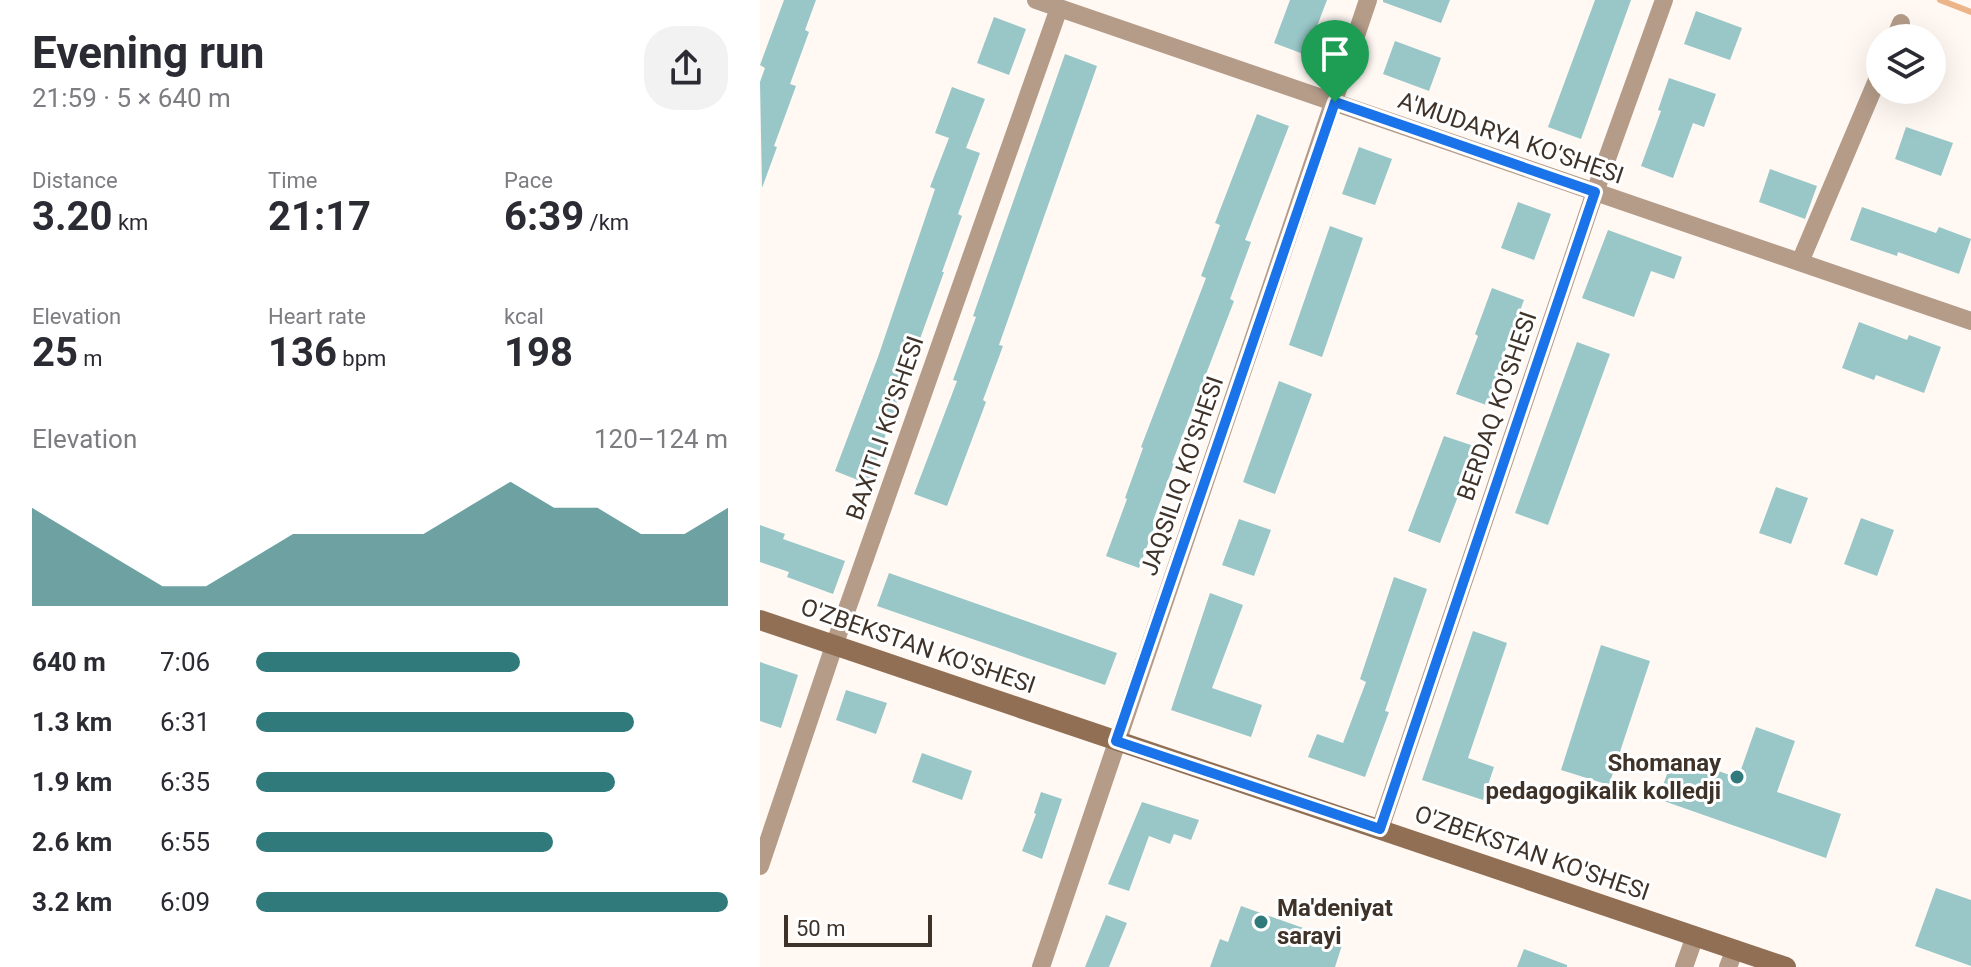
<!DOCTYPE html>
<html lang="en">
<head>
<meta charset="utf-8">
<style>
  body { margin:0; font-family:Roboto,sans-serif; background:#f2f2f3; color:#2b2b33; height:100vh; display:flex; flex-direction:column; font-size:30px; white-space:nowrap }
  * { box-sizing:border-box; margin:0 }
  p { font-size:26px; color:#7c7c81 }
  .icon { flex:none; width:44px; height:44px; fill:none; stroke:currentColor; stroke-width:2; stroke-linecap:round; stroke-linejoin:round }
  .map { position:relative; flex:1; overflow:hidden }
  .side { display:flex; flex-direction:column; background:#fff; width:760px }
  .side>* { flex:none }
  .controls { position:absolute; left:1106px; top:24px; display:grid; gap:16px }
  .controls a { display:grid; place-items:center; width:80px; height:80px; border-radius:50%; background:#fff; box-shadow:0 8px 32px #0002; font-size:40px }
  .scale { position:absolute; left:24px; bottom:20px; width:148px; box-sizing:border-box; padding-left:8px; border:4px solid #3f3329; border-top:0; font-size:22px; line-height:28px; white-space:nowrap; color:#3f3329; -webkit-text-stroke:6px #fff; paint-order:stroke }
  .pin { position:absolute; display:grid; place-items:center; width:68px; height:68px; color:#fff; margin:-82px -34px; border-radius:50% 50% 50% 0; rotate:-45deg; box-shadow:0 0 8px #0007 }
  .pin .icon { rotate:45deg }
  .round { display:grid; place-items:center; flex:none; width:84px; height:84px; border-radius:32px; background:#f2f2f3 }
  .overview { display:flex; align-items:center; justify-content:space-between; height:136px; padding:0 32px }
  h1 { font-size:44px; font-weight:700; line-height:60px }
  .metrics { display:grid; grid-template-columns:repeat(3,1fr); gap:12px; height:136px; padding:8px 32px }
  .metrics div { display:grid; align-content:center }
  .metrics b { font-size:40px; font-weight:700 }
  .metrics small { font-size:22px; font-weight:400 }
  .metrics p { font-size:22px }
  .chart { height:224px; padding:16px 32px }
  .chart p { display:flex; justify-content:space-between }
  .chart svg { width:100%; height:144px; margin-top:8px; fill:#307a7c; opacity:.7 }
  ul { padding:0 32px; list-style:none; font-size:26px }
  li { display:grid; grid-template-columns:128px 96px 1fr; align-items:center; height:60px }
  li i { height:20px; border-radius:10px; background:#307a7c }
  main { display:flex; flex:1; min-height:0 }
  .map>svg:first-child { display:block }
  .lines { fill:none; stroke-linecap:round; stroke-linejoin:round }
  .stream { stroke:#ecb489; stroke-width:6 }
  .building { fill:#99c7c8 }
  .minor { stroke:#b49c89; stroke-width:18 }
  .secondary { stroke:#916f54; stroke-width:20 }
  .route-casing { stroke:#fff; stroke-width:16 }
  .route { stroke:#1a73e8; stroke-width:10 }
  .poi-dot { fill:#307a7c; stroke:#fff; stroke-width:3 }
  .labels { text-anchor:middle; stroke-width:6; stroke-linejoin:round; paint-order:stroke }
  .street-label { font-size:24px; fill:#3f3329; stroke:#fff }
  .poi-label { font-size:24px; font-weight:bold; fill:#3f3329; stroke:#fff; text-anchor:end }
</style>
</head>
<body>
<main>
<section class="side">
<div class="overview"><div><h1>Evening run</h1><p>21:59 · 5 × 640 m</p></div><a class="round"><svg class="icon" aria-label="share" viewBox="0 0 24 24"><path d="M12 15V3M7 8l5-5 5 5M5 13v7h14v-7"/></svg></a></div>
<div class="metrics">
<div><p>Distance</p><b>3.20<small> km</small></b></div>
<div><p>Time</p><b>21:17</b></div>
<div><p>Pace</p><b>6:39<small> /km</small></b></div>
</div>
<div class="metrics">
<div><p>Elevation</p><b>25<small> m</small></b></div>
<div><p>Heart rate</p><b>136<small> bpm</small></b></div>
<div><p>kcal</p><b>198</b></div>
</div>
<div class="chart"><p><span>Elevation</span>120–124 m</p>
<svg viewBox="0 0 160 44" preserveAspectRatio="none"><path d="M0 44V14L10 22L20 30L30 38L40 38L50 30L60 22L70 22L80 22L90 22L100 14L110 6L120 14L130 14L140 22L150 22L160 14V44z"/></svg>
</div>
<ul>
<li><b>640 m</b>7:06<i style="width:56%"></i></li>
<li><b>1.3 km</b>6:31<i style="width:80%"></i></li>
<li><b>1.9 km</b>6:35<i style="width:76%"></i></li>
<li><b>2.6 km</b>6:55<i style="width:63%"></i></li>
<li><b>3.2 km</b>6:09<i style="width:100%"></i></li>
</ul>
</section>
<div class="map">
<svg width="1211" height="967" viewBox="0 0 1211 967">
  <rect width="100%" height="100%" fill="#fff8f3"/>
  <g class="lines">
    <!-- stream -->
    <path class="stream" d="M 1180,0 L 1211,12"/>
  </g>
  <!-- building -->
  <g class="building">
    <path d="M 24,0 L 56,0 L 45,30 L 49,32 L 30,84 L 36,86 L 14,146 L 17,147 L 2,188 L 0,82 L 5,68 L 0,65 Z"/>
    <path d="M 530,0 L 567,0 L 546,55 L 514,43 Z"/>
    <path d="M 623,0 L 690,0 L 681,23 L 623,2 Z"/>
    <path d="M 835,0 L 871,0 L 821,139 L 788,127 Z"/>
    <path d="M 936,11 L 982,28 L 970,60 L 924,44 Z"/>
    <path d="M 234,17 L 266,29 L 249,75 L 217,63 Z"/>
    <path d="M 635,41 L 681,58 L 669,91 L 623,74 Z"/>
    <path d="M 305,54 L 337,66 L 239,345 L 243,346 L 223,400 L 226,402 L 187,506 L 154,494 L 197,381 L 193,380 L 216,317 L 213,316 Z"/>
    <path d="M 909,78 L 956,94 L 944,127 L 933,123 L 913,178 L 881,166 L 901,111 L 898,110 Z"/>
    <path d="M 192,87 L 225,99 L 206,148 L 220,153 L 198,214 L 202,216 L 182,272 L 184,272 L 108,484 L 75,471 L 118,357 L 175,189 L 170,187 L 189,138 L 175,133 Z"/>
    <path d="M 497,114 L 529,126 L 485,240 L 491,242 L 470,299 L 474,301 L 412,463 L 414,464 L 393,521 L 396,522 L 379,568 L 346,556 L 367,499 L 365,498 L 383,448 L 381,447 L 446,278 L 441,276 L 460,225 L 455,223 Z"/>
    <path d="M 1146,127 L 1193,143 L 1181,176 L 1135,159 Z"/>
    <path d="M 599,147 L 632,159 L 615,205 L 582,194 Z"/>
    <path d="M 1010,169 L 1057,186 L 1045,219 L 999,202 Z"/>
    <path d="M 758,202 L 791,214 L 774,260 L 741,248 Z"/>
    <path d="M 1102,207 L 1176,233 L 1179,227 L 1211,239 L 1199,274 L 1138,252 L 1137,256 L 1090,240 Z"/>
    <path d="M 570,226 L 603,238 L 562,357 L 529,345 Z"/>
    <path d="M 848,230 L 922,257 L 914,279 L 891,271 L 874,317 L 822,298 Z"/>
    <path d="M 732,288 L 764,300 L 742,359 L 746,360 L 729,406 L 696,394 L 718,336 L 715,334 Z"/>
    <path d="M 1099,322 L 1147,340 L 1149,335 L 1181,347 L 1164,393 L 1116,375 L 1114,380 L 1082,368 Z"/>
    <path d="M 817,342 L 850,354 L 788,525 L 755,513 Z"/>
    <path d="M 519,381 L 552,394 L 515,494 L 483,482 Z"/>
    <path d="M 684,436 L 717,447 L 680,543 L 648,531 Z"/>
    <path d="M 1016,487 L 1048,498 L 1031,544 L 999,533 Z"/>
    <path d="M 1101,518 L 1134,530 L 1117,576 L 1084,564 Z"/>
    <path d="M 479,519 L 511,530 L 494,576 L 462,565 Z"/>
    <path d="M 0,525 L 25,534 L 23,539 L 85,561 L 73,594 L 27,577 L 29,572 L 0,562 Z"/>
    <path d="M 129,573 L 357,653 L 345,685 L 117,606 Z"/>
    <path d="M 634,577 L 667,589 L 625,711 L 629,712 L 605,777 L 548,757 L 557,734 L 583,743 L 606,682 L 600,679 Z"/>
    <path d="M 450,593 L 483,605 L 452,688 L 502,705 L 491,737 L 411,710 Z"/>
    <path d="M 713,631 L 747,643 L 708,758 L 734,767 L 723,800 L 662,780 Z"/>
    <path d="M 841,645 L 890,661 L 849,785 L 801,770 Z"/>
    <path d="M 0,662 L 38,675 L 21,728 L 0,721 Z"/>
    <path d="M 86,690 L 127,703 L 116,734 L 76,720 Z"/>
    <path d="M 996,727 L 1035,741 L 1017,792 L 1081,814 L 1066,858 L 898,799 L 914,755 L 978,778 Z"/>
    <path d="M 162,753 L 212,771 L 202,800 L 152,782 Z"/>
    <path d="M 281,792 L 302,799 L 282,859 L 262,851 L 276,814 L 274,813 Z"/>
    <path d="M 382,802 L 439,820 L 431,840 L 414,834 L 410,844 L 389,836 L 369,891 L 348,884 Z"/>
    <path d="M 1176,888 L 1211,900 L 1211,966 L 1155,946 Z"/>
    <path d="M 481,906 L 583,942 L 575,967 L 450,967 L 460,939 L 468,942 Z"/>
    <path d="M 346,915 L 367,923 L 349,967 L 325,967 Z"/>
    <path d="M 764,949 L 807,965 L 807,967 L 757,967 Z"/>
  </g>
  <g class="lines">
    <!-- minor -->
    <g class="minor">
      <path d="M 276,0 L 1211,321"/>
      <path d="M 1135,38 L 1141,23"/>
      <path d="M 1040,262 L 1120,73"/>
      <path d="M 620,829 L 835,192 L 904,0"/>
      <path d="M 0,866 L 74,646 L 299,8"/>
      <path d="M 281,967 L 608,0"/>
      <path d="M 924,967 L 935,936"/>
      <path d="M 968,967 L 975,949"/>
    </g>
    <!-- secondary -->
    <path class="secondary" d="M 0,620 L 1026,967"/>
  </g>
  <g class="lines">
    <defs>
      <path id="route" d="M 575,102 L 835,192 L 620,829 L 356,741 Z"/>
    </defs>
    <!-- route casing -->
    <use href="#route" class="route-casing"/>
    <!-- route -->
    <use href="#route" class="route"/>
  </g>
  <!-- markers -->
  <g class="poi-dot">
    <circle cx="977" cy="777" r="8"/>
    <circle cx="501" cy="922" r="8"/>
  </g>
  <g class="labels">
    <!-- street labels -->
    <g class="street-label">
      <text transform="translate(751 138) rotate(19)" y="8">A'MUDARYA KO'SHESI</text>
      <text transform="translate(737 406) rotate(-71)" y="8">BERDAQ KO'SHESI</text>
      <text transform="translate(125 428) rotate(-71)" y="8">BAXITLI KO'SHESI</text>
      <text transform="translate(422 476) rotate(-71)" y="8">JAQSILIQ KO'SHESI</text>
      <text transform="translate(158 646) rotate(19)" y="8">O'ZBEKSTAN KO'SHESI</text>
      <text transform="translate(772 853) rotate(19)" y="8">O'ZBEKSTAN KO'SHESI</text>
    </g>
    <!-- poi labels -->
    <g class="poi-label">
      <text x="961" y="771">Shomanay<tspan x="961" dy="28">pedagogikalik kolledji</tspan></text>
      <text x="517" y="916" text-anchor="start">Ma'deniyat<tspan x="517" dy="28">sarayi</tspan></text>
    </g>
  </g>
</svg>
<div class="controls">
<a><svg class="icon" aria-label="layers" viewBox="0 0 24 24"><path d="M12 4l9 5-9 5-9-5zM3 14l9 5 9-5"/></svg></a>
</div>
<div class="scale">50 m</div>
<div class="pin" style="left:575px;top:102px;background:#1e9e55"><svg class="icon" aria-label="arrive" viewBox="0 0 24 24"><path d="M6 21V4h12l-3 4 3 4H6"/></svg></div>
</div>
</main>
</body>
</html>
